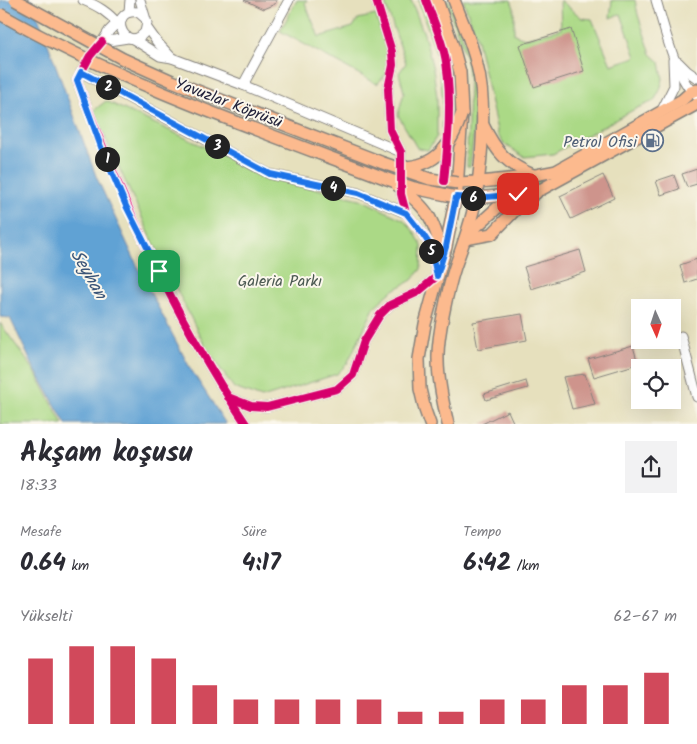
<!DOCTYPE html>
<html lang="tr">
<head>
<meta charset="utf-8">
<style>
  body { margin:0; font-family:Kalam,sans-serif; background:#f2f2f3; color:#2b2b33; height:100vh; display:flex; flex-direction:column; font-size:19px; white-space:nowrap }
  * { box-sizing:border-box; margin:0 }
  p { font-size:16px; color:#7c7c81 }
  .icon { flex:none; width:28px; height:28px; fill:none; stroke:currentColor; stroke-width:2; stroke-linecap:round; stroke-linejoin:round }
  .map { position:relative; height:424px; overflow:hidden }
  .drawer { display:flex; flex-direction:column; background:#fff; flex:1 }
  .drawer>* { flex:none }
  .needle { width:32px; rotate:177deg }
  .controls { position:absolute; left:631px; top:299px; display:grid; gap:10px }
  .controls a { display:grid; place-items:center; width:50px; height:50px; border-radius:0px; background:#fff; box-shadow:0 5px 20px #0002; font-size:25px }
  .pin { position:absolute; display:grid; place-items:center; width:42px; height:42px; color:#fff; margin:-21px; border-radius:10px; box-shadow:0 2px 8px #0006 }
  .km { position:absolute; width:25px; height:25px; margin:-12px; border-radius:50%; background:#222; color:#fff; font-size:14px; line-height:25px; text-align:center }
  .round { display:grid; place-items:center; flex:none; width:52px; height:52px; border-radius:0px; background:#f2f2f3 }
  .summary { display:flex; align-items:center; justify-content:space-between; height:85px; padding:0 20px }
  h1 { font-size:28px; font-weight:600; line-height:38px }
  .stats { display:grid; grid-template-columns:repeat(3,1fr); gap:8px; height:85px; padding:5px 20px }
  .stats div { display:grid; align-content:center }
  .stats b { font-size:25px; font-weight:600 }
  .stats small { font-size:14px; font-weight:400 }
  .stats p { font-size:14px }
  .chart { height:140px; padding:10px 20px }
  .chart p { display:flex; justify-content:space-between }
  .chart svg { width:100%; height:90px; margin-top:5px; stroke:#d1495b; stroke-width:6 }
  .map>svg:first-child { display:block }
  .green { fill:#abd986; stroke:#667e60 }
  .water { fill:#61a2d4; stroke:#426288 }
  .building { fill:#ce948c }
  .lines { fill:none; stroke-linecap:round; stroke-linejoin:round }
  .minor-casing { stroke:#84817c; stroke-width:11 }
  .major-casing { stroke:#84817c; stroke-width:14 }
  .minor { stroke:#fff; stroke-width:9 }
  .major { stroke:#fcba8e; stroke-width:11 }
  .major-bridge-casing { stroke:#84817c; stroke-width:14; stroke-linecap:butt }
  .major-bridge { stroke:#fcba8e; stroke-width:11 }
  .cycleway-casing { stroke:#fbf7ec; stroke-width:11 }
  .cycleway { stroke:#d6006c; stroke-width:8 }
  .route-casing { stroke:#fff; stroke-width:10 }
  .route { stroke:#1a73e8; stroke-width:6 }
  .labels { text-anchor:middle; stroke-width:4; stroke-linejoin:round; paint-order:stroke }
  .street-label { font-size:16px; fill:#22223b; stroke:#fbf7ec }
  .service-label { font-size:16px; fill:#4e5e75; stroke:#fbf7ec; text-anchor:end }
  .park-label { font-size:16px; fill:#4b5952; stroke:#fbf7ec }
  .water-label { font-size:18px; font-style:italic; fill:#3b5578; stroke:#fbf7ec }
</style>
</head>
<body>
<div class="map">
<svg width="697" height="424" viewBox="0 0 697 424">
  <rect width="100%" height="100%" fill="#fbf7ec"/>
  <filter id="ink" filterUnits="userSpaceOnUse"><feTurbulence type="fractalNoise" baseFrequency=".02" numOctaves="2"/><feDisplacementMap in="SourceGraphic" scale="10" xChannelSelector="R" yChannelSelector="G"/><feConvolveMatrix kernelMatrix="1 2 1 2 8 2 1 2 1" color-interpolation-filters="sRGB"/></filter>
  <filter id="wash" filterUnits="userSpaceOnUse"><feTurbulence type="fractalNoise" baseFrequency=".0096" numOctaves="4" result="noise"/><feDisplacementMap in="SourceGraphic" scale="20" xChannelSelector="R" yChannelSelector="G"/><feGaussianBlur stdDeviation="1.12" result="paint"/><feColorMatrix in="noise" values="0 0 0 0 0 0 0 0 0 0 0 0 0 0 0 0 0 1.4 0 .05"/><feComposite in="paint" operator="in"/></filter>
  <g filter="url(#wash)">
    <rect width="100%" height="100%" fill="#e6e0bd"/>
    <!-- green -->
    <g class="green">
      <path d="M 297,0 L 307,0 L 305,3 L 319,37 L 353,27 L 358,19 L 376,15 L 392,68 L 377,84 L 280,31 Z"/>
      <path d="M 384,0 L 411,0 L 424,34 L 433,69 L 437,97 L 437,136 L 428,150 L 417,148 L 398,115 L 404,92 L 399,73 L 406,63 Z"/>
      <path d="M 418,0 L 422,0 L 442,57 L 445,78 L 446,140 L 442,140 L 443,100 L 438,58 Z"/>
      <path d="M 429,0 L 432,0 L 452,56 L 453,120 L 450,131 L 452,80 L 449,57 Z"/>
      <path d="M 446,0 L 449,0 C 458,26 471,54 474,82 C 477,109 473,139 470,167 L 467,167 L 469,82 L 466,58 Z"/>
      <path d="M 463,0 L 511,0 L 514,8 L 514,34 L 525,38 L 561,29 L 560,0 L 582,18 L 592,19 L 611,65 L 636,57 L 621,14 L 610,18 L 612,0 L 635,0 L 638,15 L 651,54 L 660,62 L 663,79 L 660,90 L 654,101 L 635,109 L 553,154 L 524,157 L 503,143 L 498,135 L 476,35 Z"/>
      <path d="M 106,101 L 274,179 L 360,199 L 404,220 L 415,233 L 422,246 L 421,269 L 412,280 L 392,291 L 375,306 L 347,364 L 337,374 L 262,398 L 234,388 L 206,348 L 156,248 L 93,111 Z"/>
      <path d="M 685,103 L 538,185 L 512,189 L 514,181 L 537,181 L 554,174 Z"/>
      <path d="M 0,323 L 34,370 L 63,424 L 0,424 Z"/>
    </g>
    <!-- water -->
    <path class="water" d="M 0,0 L 32,0 L 96,176 L 143,278 L 190,368 L 226,424 L 66,424 L 33,366 L 10,318 L 0,317 Z"/>
    <g id="blocks">
      <!-- building -->
      <g class="building">
        <path d="M 244,0 L 277,0 L 275,4 L 263,9 Z"/>
        <path d="M 571,29 L 584,71 L 534,87 L 520,45 Z"/>
        <path d="M 697,169 L 697,184 L 687,187 L 682,174 Z"/>
        <path d="M 603,175 L 614,198 L 571,219 L 560,196 Z"/>
        <path d="M 674,175 L 679,189 L 661,195 L 656,181 Z"/>
        <path d="M 580,250 L 586,272 L 531,289 L 524,267 Z"/>
        <path d="M 697,259 L 697,279 L 685,283 L 680,265 Z"/>
        <path d="M 522,314 L 527,340 L 478,349 L 473,322 Z"/>
        <path d="M 633,346 L 638,364 L 594,377 L 588,359 Z"/>
        <path d="M 585,374 L 595,404 L 572,409 L 563,377 Z"/>
        <path d="M 526,381 L 528,388 L 486,400 L 484,394 Z"/>
        <path d="M 508,411 L 514,424 L 482,424 Z"/>
      </g>
    </g>
  </g>
  <g filter="url(#ink)">
    <use href="#blocks" fill-opacity="0" stroke="#84817c" stroke-width="1"/>
    <g class="lines">
      <defs>
        <g id="minor">
          <path d="M 83,0 C 98,6 108,12 119,25"/>
          <path d="M 140,0 L 147,23 L 145,32 C 124,56 106,8 138,12 L 145,18"/>
          <path d="M 656,0 C 663,23 677,83 697,96"/>
          <path d="M 129,12 L 130,0"/>
          <path d="M 122,18 L 109,31 L 102,42 L 128,38"/>
          <path d="M 147,28 L 157,42 L 172,58"/>
          <path d="M 133,39 L 160,56 L 172,58 L 243,85 L 401,152"/>
          <path d="M 102,42 L 90,56 L 77,80 C 121,200 174,317 246,424"/>
          <path d="M 678,62 L 687,71 L 697,78"/>
          <path d="M 81,72 L 269,174 L 358,193 L 406,213"/>
          <path d="M 243,85 L 289,0"/>
          <path d="M 662,110 L 674,86 L 673,60"/>
          <path d="M 681,336 L 697,397"/>
          <path d="M 228,397 L 251,406 L 267,407 L 337,389 L 353,375 L 364,341 L 380,315 L 390,305 L 418,292 L 437,276 L 430,245 L 422,233 L 406,213 L 401,194 L 401,152 L 390,130 L 388,89 L 393,65 L 392,52 L 376,0"/>
        </g>
        <g id="major">
          <path d="M 483,125 C 496,151 506,164 533,175"/>
          <path d="M 458,183 C 490,182 524,178 556,171 L 682,100 L 691,92 L 697,90"/>
          <path d="M 456,197 C 485,199 514,195 542,189 L 697,104"/>
          <path d="M 467,235 L 497,208 L 519,196"/>
          <path d="M 465,239 L 492,234 L 522,203 L 536,193"/>
          <path d="M 430,424 L 425,410 L 420,389 L 419,359 L 425,324 L 446,247 L 457,190 L 462,113 L 460,72 L 452,43 L 437,0"/>
          <path d="M 448,424 C 443,403 438,381 438,360 C 437,337 448,289 455,267 C 463,244 472,221 476,197 C 482,159 487,102 477,65 C 472,43 462,21 454,0"/>
        </g>
      </defs>
      <!-- minor casing -->
      <use href="#minor" class="minor-casing"/>
      <!-- major casing -->
      <use href="#major" class="major-casing"/>
      <!-- minor -->
      <use href="#minor" class="minor"/>
      <!-- major -->
      <use href="#major" class="major"/>
      <defs>
        <g id="major-bridge">
          <path d="M 15,0 L 123,59 L 172,81 L 383,163 L 430,179 L 458,183"/>
          <path d="M 0,14 C 123,84 258,130 390,180 L 414,188 L 456,197"/>
          <path d="M 402,167 C 437,167 452,144 462,113"/>
          <path d="M 397,185 C 429,209 433,218 443,255"/>
        </g>
      </defs>
      <!-- major-bridge casing -->
      <use href="#major-bridge" class="major-bridge-casing"/>
      <!-- major-bridge -->
      <use href="#major-bridge" class="major-bridge"/>
      <defs>
        <g id="cycleway">
          <path d="M 426,0 C 433,20 443,41 446,62 C 452,101 448,142 444,181"/>
          <path d="M 102,42 L 90,56 L 77,80 C 121,200 174,317 246,424"/>
          <path d="M 228,397 L 251,406 L 267,407 L 337,389 L 353,375 L 364,341 L 380,315 L 390,305 L 418,292 L 437,276 L 430,245 L 422,233 L 406,213 L 401,194 L 401,152 L 390,130 L 388,89 L 393,65 L 392,52 L 376,0"/>
        </g>
      </defs>
      <!-- cycleway casing -->
      <use href="#cycleway" class="cycleway-casing"/>
      <!-- cycleway -->
      <use href="#cycleway" class="cycleway"/>
    </g>
  </g>
  <g class="lines" filter="url(#ink)">
    <defs>
      <path id="route" d="M 159,271 L 126,206 L 101,147 L 77,80 L 81,72 L 270,174 L 358,193 L 406,213 L 422,233 L 430,245 L 437,276 L 446,247 L 456,197 L 476,198 L 518,194"/>
    </defs>
    <!-- route casing -->
    <use href="#route" class="route-casing"/>
    <!-- route -->
    <use href="#route" class="route"/>
  </g>
  <!-- icons -->
  <defs>
    <symbol id="fuel-ring" viewBox="-11 -11 22 22"><circle r="9.5" fill="#fbf7ec" stroke="#5c6f8a" stroke-width="1.5"/><path d="M-5.5-6h7V0h2V4h1.3V-2.5L3-4.5l.8-.8L6-3V5H2.5V1h-1V6h-7ZM-4.2-4.7v3.2H.2V-4.7Z" fill="#5c6f8a"/></symbol>
  </defs>
  <g fill-rule="evenodd">
    <use href="#fuel-ring" x="640" y="128" width="25" height="25"/>
  </g>
  <g class="labels">
    <!-- street labels -->
    <g class="street-label">
      <text transform="translate(229 102) rotate(21)" y="6">Yavuzlar Köprüsü</text>
    </g>
    <!-- service labels -->
    <g class="service-label">
      <text x="637" y="147">Petrol Ofisi</text>
    </g>
    <!-- park labels -->
    <g class="park-label">
      <text x="280" y="286">Galeria Parkı</text>
    </g>
    <!-- water labels -->
    <g class="water-label">
      <text transform="translate(89 274) rotate(60)" y="6">Seyhan</text>
    </g>
  </g>
</svg>
<div class="controls">
<a><svg class="needle" viewBox="-14 -14 28 28"><path d="M0-13l5 13h-10z" fill="#e53935"/><path d="M0 13l5-13h-10z" fill="#7c7c81"/></svg></a>
<a><svg class="icon" aria-label="locate" viewBox="0 0 24 24"><circle cx="12" cy="12" r="6"/><path d="M12 2v4M12 18v4M2 12h4M18 12h4"/></svg></a>
</div>
<div class="pin" style="left:159px;top:271px;background:#1e9e55"><svg class="icon" aria-label="arrive" viewBox="0 0 24 24"><path d="M6 21V4h12l-3 4 3 4H6"/></svg></div>
<div class="pin" style="left:518px;top:194px;background:#d93025"><svg class="icon" aria-label="check" viewBox="0 0 24 24"><path d="M5 12l5 5 9-10"/></svg></div>
<b class="km" style="left:107px;top:159px">1</b>
<b class="km" style="left:108px;top:87px">2</b>
<b class="km" style="left:217px;top:146px">3</b>
<b class="km" style="left:333px;top:188px">4</b>
<b class="km" style="left:431px;top:251px">5</b>
<b class="km" style="left:473px;top:198px">6</b>
</div>
<section class="drawer">
<div class="summary"><div><h1>Akşam koşusu</h1><p>18:33</p></div><a class="round"><svg class="icon" aria-label="share" viewBox="0 0 24 24"><path d="M12 15V3M7 8l5-5 5 5M5 13v7h14v-7"/></svg></a></div>
<div class="stats">
<div><p>Mesafe</p><b>0.64<small> km</small></b></div>
<div><p>Süre</p><b>4:17</b></div>
<div><p>Tempo</p><b>6:42<small> /km</small></b></div>
</div>
<div class="chart"><p><span>Yükselti</span>62–67 m</p>
<svg viewBox="0 0 160 44" preserveAspectRatio="none"><path d="M5 44V12M15 44V6M25 44V6M35 44V12M45 44V25M55 44V32M65 44V32M75 44V32M85 44V32M95 44V38M105 44V38M115 44V32M125 44V32M135 44V25M145 44V25M155 44V19"/></svg>
</div>
</section>
</body>
</html>
